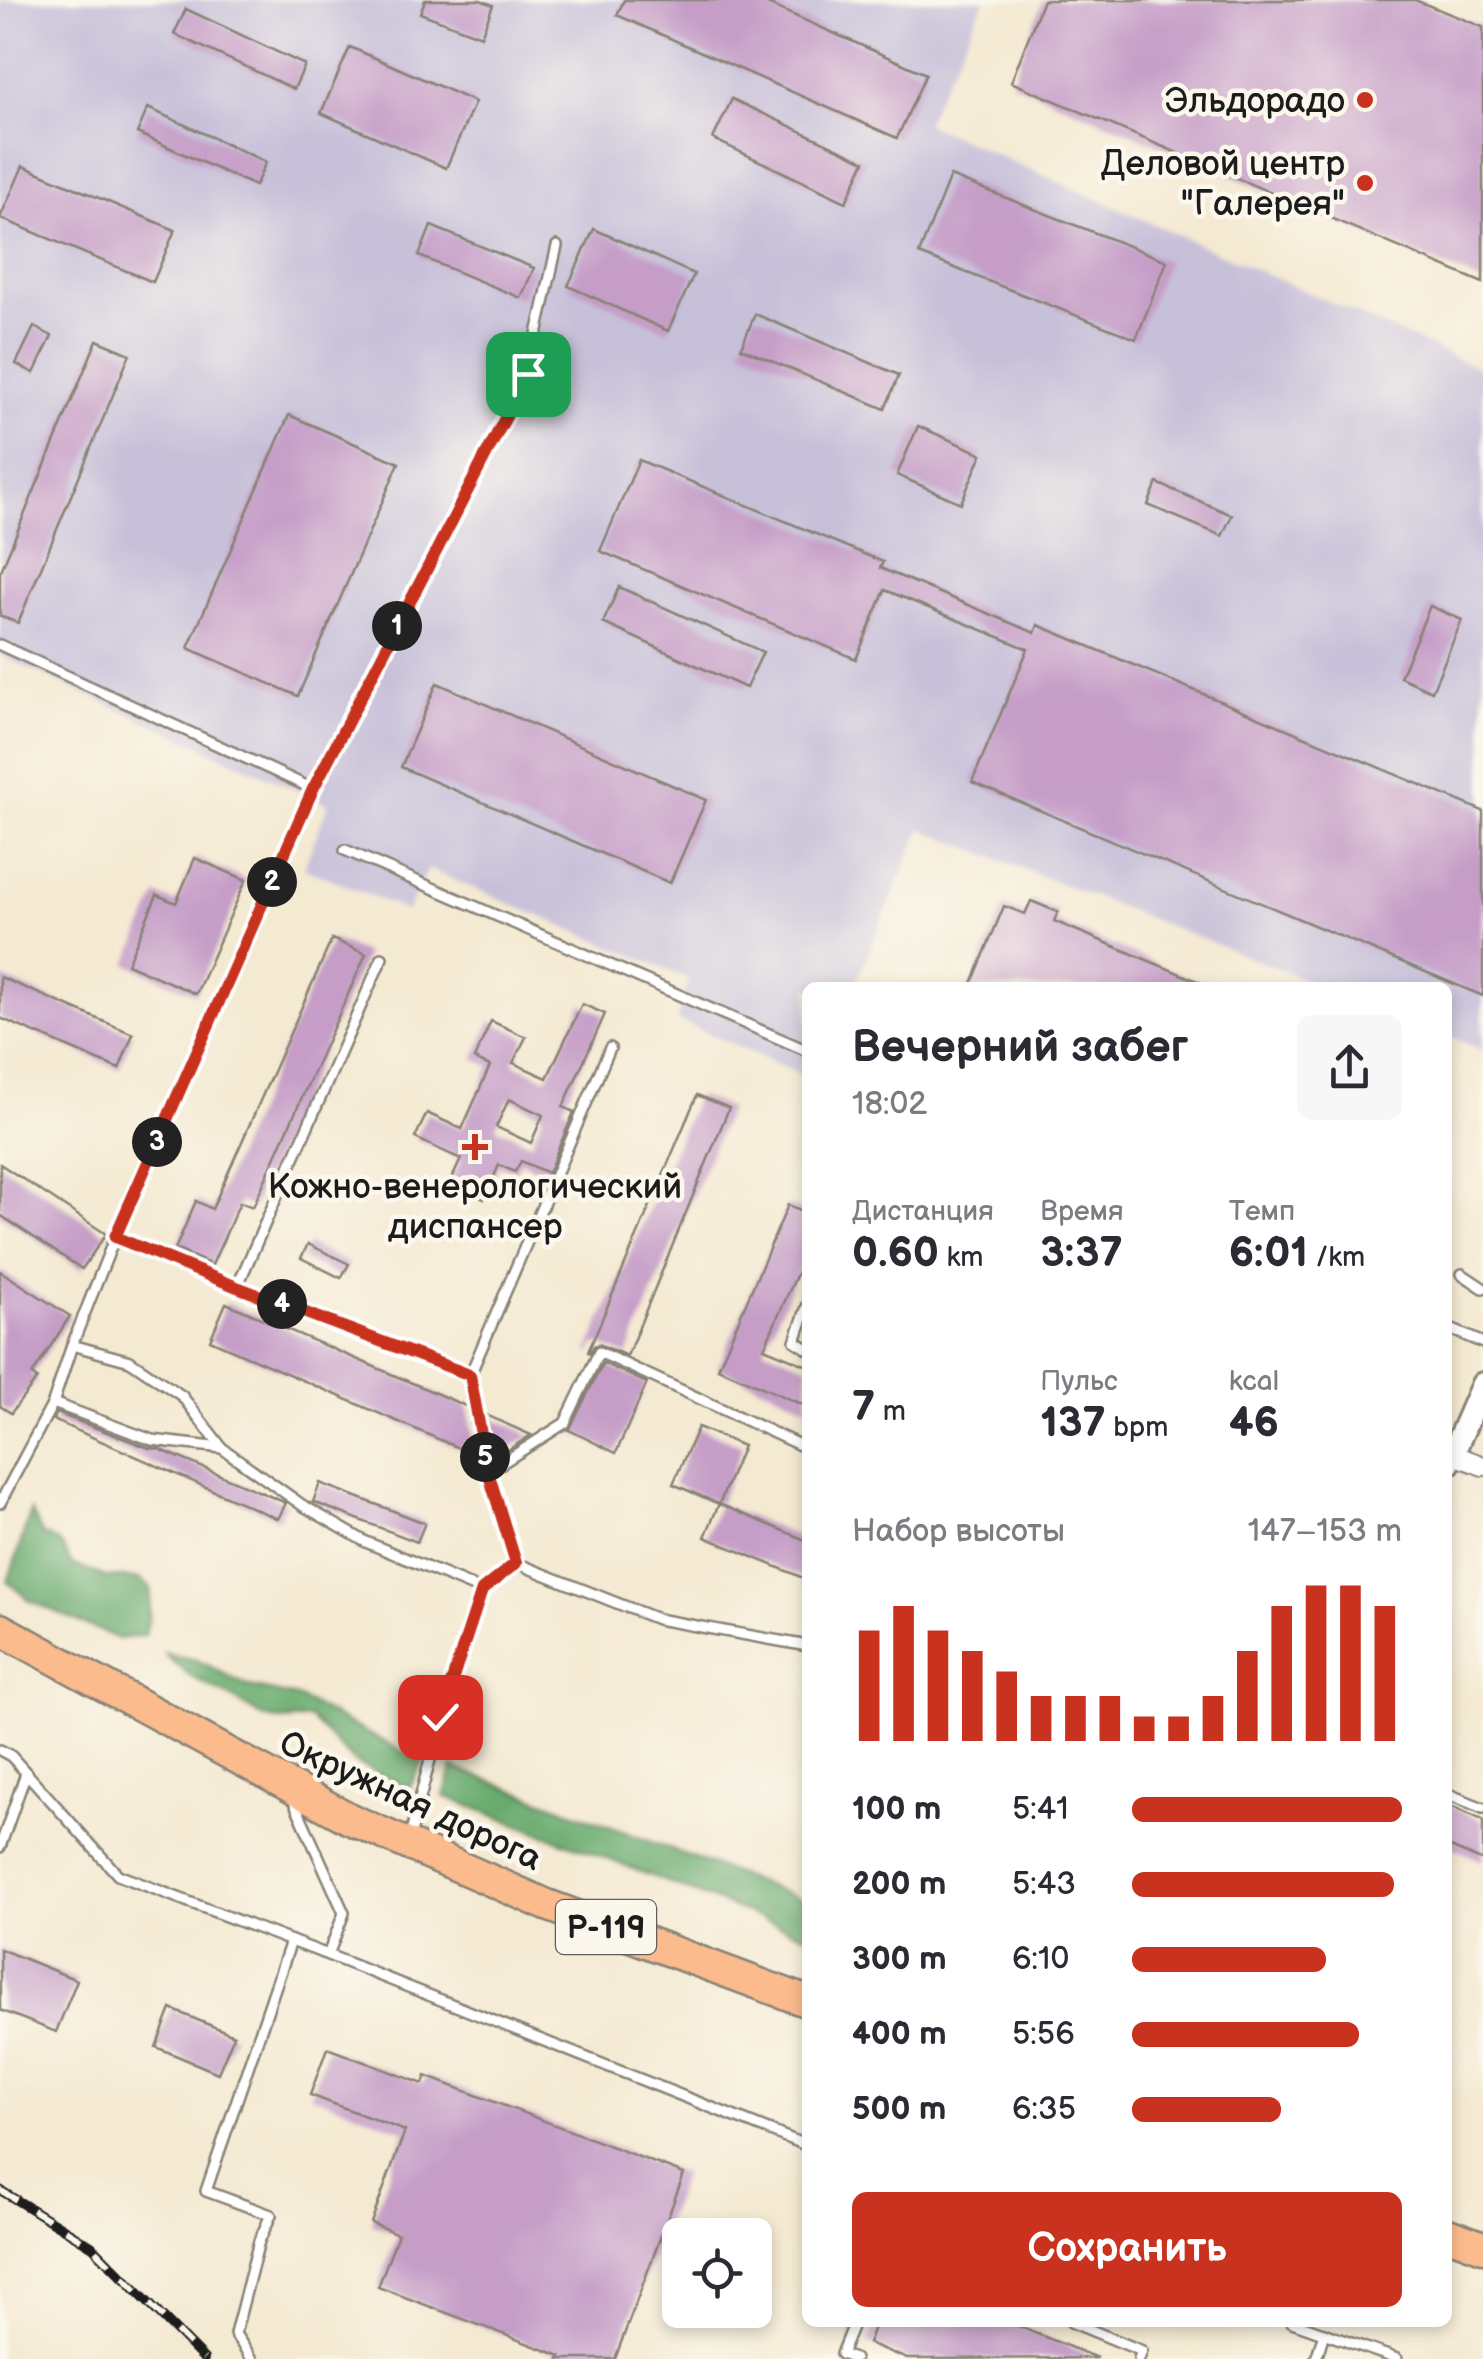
<!DOCTYPE html>
<html lang="ru">
<head>
<meta charset="utf-8">
<style>
  body { margin:0; font-family:"Balsamiq Sans",sans-serif; background:#f7f7f7; color:#2b2b33; height:100vh; display:flex; flex-direction:column; font-size:38px; white-space:nowrap }
  * { box-sizing:border-box; margin:0 }
  p { font-size:32px; color:#7c7c81 }
  .icon { flex:none; width:55px; height:55px; fill:none; stroke:currentColor; stroke-width:2; stroke-linecap:round; stroke-linejoin:round }
  .map { position:relative; flex:1; overflow:hidden }
  .details { position:absolute; left:802px; top:982px; width:650px; height:1345px; display:flex; flex-direction:column; background:#fff; border-radius:15px; box-shadow:0 5px 15px #0003 }
  .details>* { flex:none }
  .tools { position:absolute; left:662px; top:2218px; display:grid; gap:20px }
  .tools a { display:grid; place-items:center; width:110px; height:110px; border-radius:15px; background:#fff; box-shadow:0 5px 15px #0003; font-size:50px }
  .pin { position:absolute; display:grid; place-items:center; width:85px; height:85px; color:#fff; margin:-42px; border-radius:20px; box-shadow:0 5px 15px #0006 }
  .km { position:absolute; width:50px; height:50px; margin:-25px; border-radius:50%; background:#222; color:#fff; font-size:28px; line-height:50px; text-align:center }
  .round { display:grid; place-items:center; flex:none; width:105px; height:105px; border-radius:15px; background:#f7f7f7 }
  .headline { display:flex; align-items:center; justify-content:space-between; height:170px; padding:0 50px }
  h1 { font-size:45px; font-weight:800; line-height:75px }
  .stats { display:grid; grid-template-columns:repeat(3,1fr); gap:15px; height:170px; padding:10px 50px }
  .stats div { display:grid; align-content:center }
  .stats b { font-size:42px; font-weight:800 }
  .stats small { font-size:28px; font-weight:400 }
  .stats p { font-size:28px }
  .chart { height:280px; padding:20px 50px }
  .chart p { display:flex; justify-content:space-between }
  .chart svg { width:100%; height:180px; margin-top:10px; stroke:#c8321e; stroke-width:6 }
  .primary-button { display:flex; gap:20px; margin-top:auto; padding:20px 50px }
  .primary-button a { flex:1; height:115px; border-radius:15px; background:#c8321e; color:#fff; font-size:40px; font-weight:800; line-height:115px; text-align:center }
  ul { padding:0 50px; list-style:none; font-size:32px }
  li { display:grid; grid-template-columns:160px 120px 1fr; align-items:center; height:75px }
  li i { height:25px; border-radius:12px; background:#c8321e }
  .map>svg:first-child { display:block }
  .industrial { fill:#c7c0d9 }
  .forest { fill:#69ab6e; stroke:#426445; stroke-width:2.5 }
  .building { fill:#c59dc7; fill-rule:evenodd }
  .lines { fill:none; stroke-linecap:round; stroke-linejoin:round }
  .service-casing { stroke:#888276; stroke-width:14 }
  .minor-casing { stroke:#888276; stroke-width:22 }
  .tertiary-casing { stroke:#888276; stroke-width:28 }
  .trunk-casing { stroke:#888276; stroke-width:35 }
  .service { stroke:#fff; stroke-width:9 }
  .minor { stroke:#fff; stroke-width:18 }
  .tertiary { stroke:#fff; stroke-width:22 }
  .trunk { stroke:#fbbb8d; stroke-width:30 }
  .rail-casing { stroke:#1c1c1c; stroke-width:10 }
  .rail { stroke:#fbf7ec; stroke-width:6; stroke-dasharray:19; stroke-linecap:butt }
  .route-casing { stroke:#fff; stroke-width:20 }
  .route { stroke:#c8321e; stroke-width:12 }
  .poi-dot { fill:#c8321e; stroke:#fbf7ec; stroke-width:4 }
  .labels { text-anchor:middle; stroke-width:9; stroke-linejoin:round; paint-order:stroke }
  .shield { fill:#fbf7ec; stroke:#5f5e5a; stroke-width:2.5 }
  .shield-label { font-size:32px; font-weight:bold; fill:#1c1c1c }
  .poi-label { font-size:35px; fill:#1c1c1c; stroke:#fbf7ec; text-anchor:end }
  .street-label { font-size:35px; fill:#1c1c1c; stroke:#fbf7ec }
</style>
</head>
<body>
<div class="map">
<svg width="1483" height="2359" viewBox="0 0 1483 2359">
  <rect width="100%" height="100%" fill="#fbf7ec"/>
  <filter id="ink" filterUnits="userSpaceOnUse"><feTurbulence type="fractalNoise" baseFrequency=".01" numOctaves="2"/><feDisplacementMap in="SourceGraphic" scale="20" xChannelSelector="R" yChannelSelector="G"/><feConvolveMatrix kernelMatrix="1 2 1 2 8 2 1 2 1" color-interpolation-filters="sRGB"/></filter>
  <filter id="wash" filterUnits="userSpaceOnUse"><feTurbulence type="fractalNoise" baseFrequency=".0048" numOctaves="4" result="noise"/><feDisplacementMap in="SourceGraphic" scale="40" xChannelSelector="R" yChannelSelector="G"/><feGaussianBlur stdDeviation="2.25" result="paint"/><feColorMatrix in="noise" values="0 0 0 0 0 0 0 0 0 0 0 0 0 0 0 0 0 1.4 0 .05"/><feComposite in="paint" operator="in"/></filter>
  <g filter="url(#wash)">
    <rect width="100%" height="100%" fill="#f4e9d1"/>
    <!-- industrial -->
    <path class="industrial" d="M 0,0 L 985,0 L 925,123 L 1483,370 L 1483,1050 L 1448,1036 L 1448,988 L 1325,987 L 921,829 L 854,987 L 808,988 L 807,1077 L 677,1020 L 689,979 L 428,869 L 407,911 L 304,868 L 328,804 L 0,655 Z"/>
    <!-- forest -->
    <g class="forest">
      <path d="M 31,1511 L 42,1534 L 60,1543 L 72,1564 L 106,1577 L 139,1579 L 151,1588 L 149,1616 L 145,1635 L 119,1639 L 30,1601 L 8,1582 Z"/>
      <path d="M 163,1653 L 197,1660 L 250,1687 L 297,1697 L 423,1762 L 409,1788 L 355,1763 L 310,1718 L 283,1721 L 263,1717 L 227,1695 L 190,1676 Z"/>
      <path d="M 453,1767 L 807,1901 L 807,1936 L 444,1796 Z"/>
    </g>
    <g id="blocks">
      <!-- building -->
      <g class="building">
        <path d="M 425,0 L 480,0 L 493,5 L 481,36 L 420,13 Z"/>
        <path d="M 624,0 L 759,0 L 926,74 L 897,138 L 617,15 Z"/>
        <path d="M 1043,0 L 1415,0 L 1483,27 L 1483,283 L 1011,82 Z"/>
        <path d="M 186,9 L 305,65 L 294,89 L 174,34 Z"/>
        <path d="M 350,47 L 475,102 L 446,168 L 321,113 Z"/>
        <path d="M 732,99 L 865,161 L 846,202 L 713,139 Z"/>
        <path d="M 148,108 L 266,162 L 255,186 L 137,133 Z"/>
        <path d="M 23,166 L 175,230 L 153,282 L 0,218 Z"/>
        <path d="M 950,176 L 1167,261 L 1136,339 L 919,254 Z"/>
        <path d="M 431,226 L 534,268 L 521,298 L 419,256 Z"/>
        <path d="M 594,229 L 694,274 L 668,331 L 568,286 Z"/>
        <path d="M 755,314 L 899,375 L 885,409 L 741,348 Z"/>
        <path d="M 34,327 L 52,336 L 34,373 L 16,364 Z"/>
        <path d="M 97,340 L 130,354 L 18,623 L 0,616 L 0,573 Z"/>
        <path d="M 289,415 L 399,463 L 298,696 L 188,648 Z"/>
        <path d="M 918,426 L 982,454 L 961,503 L 897,475 Z"/>
        <path d="M 639,460 L 883,562 L 880,568 L 1035,633 L 1038,625 L 1483,811 L 1483,996 L 972,782 L 1028,649 L 885,590 L 856,659 L 600,551 Z"/>
        <path d="M 1157,483 L 1232,515 L 1222,536 L 1148,505 Z"/>
        <path d="M 619,587 L 763,652 L 746,688 L 603,623 Z"/>
        <path d="M 1430,606 L 1462,620 L 1432,691 L 1400,677 Z"/>
        <path d="M 437,683 L 706,800 L 670,883 L 401,767 Z"/>
        <path d="M 195,858 L 246,880 L 196,994 L 127,964 L 157,895 L 176,903 Z"/>
        <path d="M 1031,901 L 1058,912 L 1054,921 L 1214,988 L 970,988 L 1004,906 L 1025,914 Z"/>
        <path d="M 332,939 L 366,954 L 253,1207 L 240,1202 L 212,1265 L 175,1249 L 196,1201 L 212,1209 Z"/>
        <path d="M 0,977 L 133,1034 L 119,1069 L 0,1018 Z"/>
        <path d="M 582,1004 L 605,1014 L 563,1107 L 574,1112 L 548,1173 L 521,1161 L 515,1172 L 499,1165 L 484,1199 L 450,1183 L 461,1159 L 415,1138 L 427,1113 L 462,1129 L 490,1066 L 474,1059 L 491,1021 L 526,1037 L 513,1063 L 547,1078 ZM 509,1099 L 543,1115 L 531,1143 L 496,1127 Z"/>
        <path d="M 697,1095 L 729,1108 L 627,1356 L 599,1344 L 594,1346 L 590,1353 L 588,1352 Z"/>
        <path d="M 0,1164 L 106,1234 L 82,1269 L 0,1215 Z"/>
        <path d="M 788,1205 L 808,1213 L 808,1249 L 764,1348 L 808,1366 L 808,1407 L 718,1368 Z"/>
        <path d="M 308,1244 L 349,1264 L 341,1278 L 301,1258 Z"/>
        <path d="M 0,1271 L 70,1316 L 32,1375 L 37,1379 L 11,1413 L 0,1406 Z"/>
        <path d="M 226,1303 L 468,1407 L 477,1456 L 210,1340 Z"/>
        <path d="M 603,1363 L 647,1383 L 616,1453 L 569,1430 Z"/>
        <path d="M 57,1413 L 149,1448 L 159,1449 L 286,1503 L 278,1519 L 53,1420 Z"/>
        <path d="M 486,1415 L 531,1435 L 494,1459 Z"/>
        <path d="M 698,1427 L 743,1446 L 719,1504 L 673,1484 Z"/>
        <path d="M 320,1483 L 425,1523 L 417,1542 L 313,1502 Z"/>
        <path d="M 719,1504 L 808,1541 L 808,1580 L 705,1537 Z"/>
        <path d="M 1448,1805 L 1483,1820 L 1483,1861 L 1448,1846 Z"/>
        <path d="M 0,1949 L 77,1980 L 56,2032 L 0,2010 Z"/>
        <path d="M 171,2009 L 234,2035 L 218,2073 L 156,2047 Z"/>
        <path d="M 327,2048 L 423,2084 L 426,2076 L 684,2174 L 615,2359 L 559,2359 L 561,2356 L 378,2287 L 398,2234 L 371,2223 L 405,2131 L 310,2095 Z"/>
        <path d="M 876,2322 L 1008,2322 L 1097,2358 L 907,2359 L 868,2343 Z"/>
      </g>
    </g>
  </g>
  <g filter="url(#ink)">
    <use href="#blocks" fill-opacity="0" stroke="#888276" stroke-width="2.5"/>
    <g class="lines">
      <defs>
        <g id="service">
          <path d="M 0,645 L 313,789"/>
          <path d="M 345,850 L 808,1051"/>
          <path d="M 115,1237 L 237,1287 L 470,1375"/>
          <path d="M 1462,1274 L 1483,1288"/>
          <path d="M 237,1287 L 382,958"/>
          <path d="M 808,1304 L 795,1341 L 808,1349"/>
          <path d="M 1448,1328 L 1483,1343"/>
          <path d="M 72,1345 L 130,1361 L 182,1396 L 222,1448 L 302,1505 L 366,1542 L 483,1591"/>
          <path d="M 53,1403 L 152,1440 L 222,1448"/>
          <path d="M 488,1472 L 470,1375 L 610,1048"/>
          <path d="M 0,1503 L 53,1403 L 72,1345 L 115,1237 L 313,789 L 528,374 L 557,246"/>
          <path d="M 516,1563 L 657,1619 L 808,1646"/>
          <path d="M 0,1750 L 11,1756 L 118,1875 L 328,1955 L 344,1913 L 292,1797"/>
          <path d="M 1448,1794 L 1483,1808"/>
          <path d="M 410,1837 L 441,1717 L 483,1591 L 516,1563 L 488,1472 L 565,1423 L 599,1352 L 808,1449"/>
          <path d="M 0,1847 L 26,1773"/>
          <path d="M 328,1955 L 808,2146"/>
          <path d="M 854,2322 L 841,2354 L 854,2359"/>
          <path d="M 1071,2322 L 1142,2351 L 1139,2359"/>
          <path d="M 1292,2322 L 1397,2359"/>
          <path d="M 252,2359 L 235,2334 L 259,2241 L 271,2215 L 206,2191 L 291,1941"/>
          <path d="M 1316,2359 L 1324,2333"/>
        </g>
        <path id="minor" d="M 1452,1454 L 1483,1466"/>
        <path id="tertiary" d="M 1448,1464 L 1483,1384"/>
        <g id="trunk">
          <path d="M 0,1629 L 350,1819 L 547,1905 L 808,2002"/>
          <path d="M 1448,2234 L 1483,2247"/>
        </g>
      </defs>
      <!-- service casing -->
      <use href="#service" class="service-casing"/>
      <!-- minor casing -->
      <use href="#minor" class="minor-casing"/>
      <!-- tertiary casing -->
      <use href="#tertiary" class="tertiary-casing"/>
      <!-- trunk casing -->
      <use href="#trunk" class="trunk-casing"/>
      <!-- service -->
      <use href="#service" class="service"/>
      <!-- minor -->
      <use href="#minor" class="minor"/>
      <!-- tertiary -->
      <use href="#tertiary" class="tertiary"/>
      <!-- trunk -->
      <use href="#trunk" class="trunk"/>
      <defs>
        <path id="rail" d="M 0,2190 L 93,2247 L 204,2359"/>
      </defs>
      <!-- rail casing -->
      <use href="#rail" class="rail-casing"/>
      <!-- rail -->
      <use href="#rail" class="rail"/>
    </g>
  </g>
  <g class="lines" filter="url(#ink)">
    <defs>
      <path id="route" d="M 440,1717 L 482,1590 L 516,1563 L 488,1472 L 470,1375 L 237,1287 L 115,1237 L 313,789 L 528,374"/>
    </defs>
    <!-- route casing -->
    <use href="#route" class="route-casing"/>
    <!-- route -->
    <use href="#route" class="route"/>
  </g>
  <!-- markers -->
  <g class="poi-dot">
    <circle cx="1365" cy="100" r="10"/>
    <circle cx="1365" cy="183" r="10"/>
    <path d="M470 1132h10v10h10v10h-10v10h-10v-10h-10v-10h10z"/>
  </g>
  <g class="labels">
    <!-- shield labels -->
    <rect class="shield" x="556" y="1900" width="100" height="54" rx="8"/>
    <g class="shield-label">
      <text x="606" y="1938">Р-119</text>
    </g>
    <!-- poi labels -->
    <g class="poi-label">
      <text x="1345" y="112">Эльдорадо</text>
      <text x="1345" y="175">Деловой центр<tspan x="1345" dy="40">"Галерея"</tspan></text>
      <text x="475" y="1198" text-anchor="middle">Кожно-венерологический<tspan x="475" dy="40">диспансер</tspan></text>
    </g>
    <!-- street labels -->
    <g class="street-label">
      <text transform="translate(411 1800) rotate(25)" y="12">Окружная дорога</text>
    </g>
  </g>
</svg>
<div class="tools">
<a><svg class="icon" aria-label="locate" viewBox="0 0 24 24"><circle cx="12" cy="12" r="6"/><path d="M12 2v4M12 18v4M2 12h4M18 12h4"/></svg></a>
</div>
<div class="pin" style="left:528px;top:374px;background:#1e9e55"><svg class="icon" aria-label="arrive" viewBox="0 0 24 24"><path d="M6 21V4h12l-3 4 3 4H6"/></svg></div>
<div class="pin" style="left:440px;top:1717px;background:#d93025"><svg class="icon" aria-label="check" viewBox="0 0 24 24"><path d="M5 12l5 5 9-10"/></svg></div>
<b class="km" style="left:397px;top:626px">1</b>
<b class="km" style="left:272px;top:882px">2</b>
<b class="km" style="left:157px;top:1142px">3</b>
<b class="km" style="left:282px;top:1304px">4</b>
<b class="km" style="left:485px;top:1457px">5</b>
<section class="details">
<div class="headline"><div><h1>Вечерний забег</h1><p>18:02</p></div><a class="round"><svg class="icon" aria-label="share" viewBox="0 0 24 24"><path d="M12 15V3M7 8l5-5 5 5M5 13v7h14v-7"/></svg></a></div>
<div class="stats">
<div><p>Дистанция</p><b>0.60<small> km</small></b></div>
<div><p>Время</p><b>3:37</b></div>
<div><p>Темп</p><b>6:01<small> /km</small></b></div>
</div>
<div class="stats">
<div><b>7<small> m</small></b></div>
<div><p>Пульс</p><b>137<small> bpm</small></b></div>
<div><p>kcal</p><b>46</b></div>
</div>
<div class="chart"><p><span>Набор высоты</span>147–153 m</p>
<svg viewBox="0 0 160 44" preserveAspectRatio="none"><path d="M5 44V17M15 44V11M25 44V17M35 44V22M45 44V27M55 44V33M65 44V33M75 44V33M85 44V38M95 44V38M105 44V33M115 44V22M125 44V11M135 44V6M145 44V6M155 44V11"/></svg>
</div>
<ul>
<li><b>100 m</b>5:41<i style="width:100%"></i></li>
<li><b>200 m</b>5:43<i style="width:97%"></i></li>
<li><b>300 m</b>6:10<i style="width:72%"></i></li>
<li><b>400 m</b>5:56<i style="width:84%"></i></li>
<li><b>500 m</b>6:35<i style="width:55%"></i></li>
</ul>
<div class="primary-button"><a>Сохранить</a></div>
</section>
</div>
</body>
</html>
